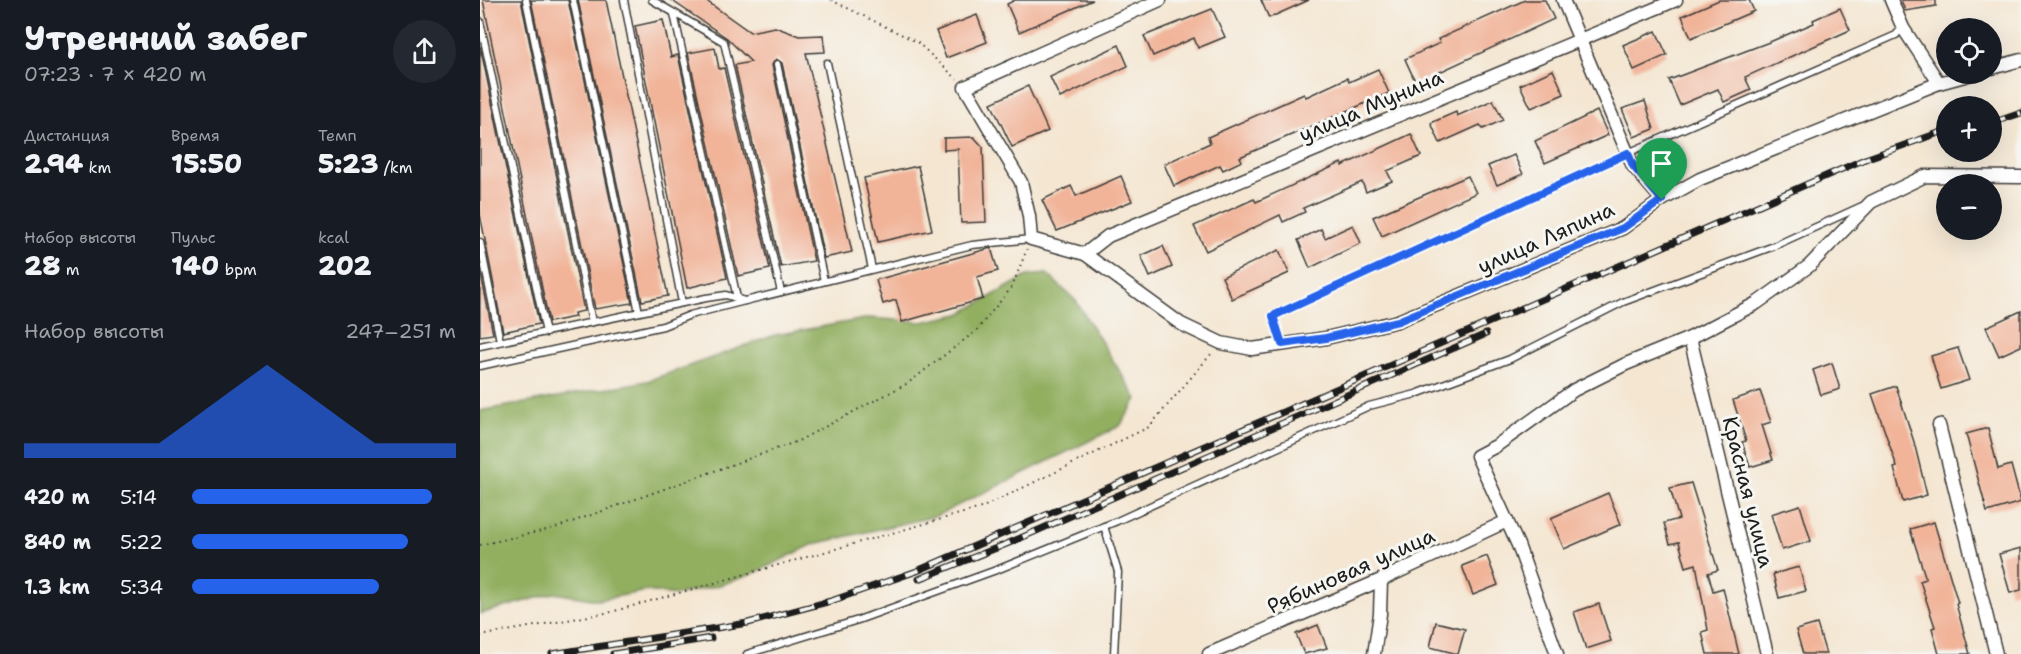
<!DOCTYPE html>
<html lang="ru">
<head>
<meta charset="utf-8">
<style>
  body { margin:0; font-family:"Shantell Sans",sans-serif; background:#242831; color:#f1f3f6; height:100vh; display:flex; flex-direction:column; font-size:22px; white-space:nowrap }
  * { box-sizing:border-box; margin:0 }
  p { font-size:20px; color:#9ea1a6 }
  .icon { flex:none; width:33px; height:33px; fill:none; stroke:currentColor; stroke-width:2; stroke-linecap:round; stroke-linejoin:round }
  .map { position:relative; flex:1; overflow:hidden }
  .sheet { display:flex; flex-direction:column; background:#171b24; width:480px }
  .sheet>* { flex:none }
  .fabs { position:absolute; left:1456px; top:18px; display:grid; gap:12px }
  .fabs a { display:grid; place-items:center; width:66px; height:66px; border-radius:50%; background:#171b24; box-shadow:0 6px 24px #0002; font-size:30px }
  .pin { position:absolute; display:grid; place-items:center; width:51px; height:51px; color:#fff; margin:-62px -26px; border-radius:50% 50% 50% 0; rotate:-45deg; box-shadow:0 0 6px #0007 }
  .pin .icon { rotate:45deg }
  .round { display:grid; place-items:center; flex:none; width:63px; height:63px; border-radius:32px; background:#242831 }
  .summary { display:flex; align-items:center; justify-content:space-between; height:102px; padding:0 24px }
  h1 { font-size:33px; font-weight:800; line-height:45px }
  .metrics { display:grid; grid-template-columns:repeat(3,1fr); gap:9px; height:102px; padding:6px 24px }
  .metrics div { display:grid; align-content:center }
  .metrics b { font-size:26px; font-weight:800 }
  .metrics small { font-size:16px; font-weight:400 }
  .metrics p { font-size:16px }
  .chart { height:168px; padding:12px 24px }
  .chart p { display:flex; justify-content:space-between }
  .chart svg { width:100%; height:108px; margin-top:6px; fill:#2563eb; opacity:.7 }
  ul { padding:0 24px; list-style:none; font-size:20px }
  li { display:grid; grid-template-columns:96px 72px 1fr; align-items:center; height:45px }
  li i { height:15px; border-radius:8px; background:#2563eb }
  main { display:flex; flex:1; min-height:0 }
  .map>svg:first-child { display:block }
  .forest { fill:#92af61; stroke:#57663e; stroke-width:1.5 }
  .building { fill:#f1b499 }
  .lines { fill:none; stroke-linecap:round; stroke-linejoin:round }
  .service-casing { stroke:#3c3a37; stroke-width:9 }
  .minor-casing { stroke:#3c3a37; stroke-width:15 }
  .path { stroke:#3c3a37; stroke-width:2; stroke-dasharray:1.5 4.5; stroke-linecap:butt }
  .service { stroke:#fff; stroke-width:6 }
  .minor { stroke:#fff; stroke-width:12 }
  .rail-casing { stroke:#1c1c1c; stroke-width:7 }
  .rail { stroke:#f6f6f2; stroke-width:4.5; stroke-dasharray:14; stroke-linecap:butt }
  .route-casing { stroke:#fff; stroke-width:12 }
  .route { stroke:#2563eb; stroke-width:8 }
  .labels { text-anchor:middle; stroke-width:6; stroke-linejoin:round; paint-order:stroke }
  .street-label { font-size:21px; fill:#1c1c1c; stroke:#f6f6f2 }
</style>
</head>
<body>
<main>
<section class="sheet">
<div class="summary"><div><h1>Утренний забег</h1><p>07:23 · 7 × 420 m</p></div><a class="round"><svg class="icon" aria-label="share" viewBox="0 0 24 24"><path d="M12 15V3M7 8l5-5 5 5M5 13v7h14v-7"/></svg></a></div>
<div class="metrics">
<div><p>Дистанция</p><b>2.94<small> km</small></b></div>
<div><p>Время</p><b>15:50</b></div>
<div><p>Темп</p><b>5:23<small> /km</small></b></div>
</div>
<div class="metrics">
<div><p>Набор высоты</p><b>28<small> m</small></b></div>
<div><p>Пульс</p><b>140<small> bpm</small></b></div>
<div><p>kcal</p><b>202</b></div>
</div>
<div class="chart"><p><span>Набор высоты</span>247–251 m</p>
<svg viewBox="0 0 160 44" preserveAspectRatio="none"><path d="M0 44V38L10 38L20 38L30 38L40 38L50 38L60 30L70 22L80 14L90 6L100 14L110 22L120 30L130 38L140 38L150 38L160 38V44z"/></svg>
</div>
<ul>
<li><b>420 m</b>5:14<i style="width:91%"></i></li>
<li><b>840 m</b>5:22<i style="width:82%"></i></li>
<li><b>1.3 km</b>5:34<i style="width:71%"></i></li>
</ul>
</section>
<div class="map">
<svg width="1541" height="654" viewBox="0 0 1541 654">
  <rect width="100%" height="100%" fill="#f6f6f2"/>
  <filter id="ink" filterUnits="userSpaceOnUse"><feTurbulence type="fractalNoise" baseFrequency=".0167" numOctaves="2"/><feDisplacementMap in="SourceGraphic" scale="12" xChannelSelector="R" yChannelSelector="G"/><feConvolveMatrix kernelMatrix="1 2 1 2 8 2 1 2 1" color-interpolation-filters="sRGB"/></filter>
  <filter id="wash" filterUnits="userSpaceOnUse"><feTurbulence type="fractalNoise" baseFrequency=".008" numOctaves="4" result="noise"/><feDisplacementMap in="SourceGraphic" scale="24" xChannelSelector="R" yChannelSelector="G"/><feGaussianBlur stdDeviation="1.35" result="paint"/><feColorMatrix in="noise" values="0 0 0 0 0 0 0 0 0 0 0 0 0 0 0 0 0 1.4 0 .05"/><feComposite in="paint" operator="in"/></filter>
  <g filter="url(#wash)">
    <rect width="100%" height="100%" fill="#f4e6d1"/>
    <!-- forest -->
    <path class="forest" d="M 567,274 L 596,301 L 657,399 L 640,426 L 456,516 L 334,544 L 270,575 L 240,585 L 195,595 L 167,591 L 118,600 L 74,593 L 0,614 L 0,411 L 167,381 L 295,335 L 390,318 L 442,322 L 480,314 L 547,276 Z"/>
    <g id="blocks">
      <!-- building -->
      <g class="building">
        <path d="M 3,0 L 41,0 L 104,311 L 94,313 L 95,317 L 69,322 Z"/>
        <path d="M 51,0 L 88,0 L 152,303 L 115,309 Z"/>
        <path d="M 98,0 L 126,0 L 188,296 L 162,301 Z"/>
        <path d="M 191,0 L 225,0 L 270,32 L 295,27 L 319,36 L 343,35 L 345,52 L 326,53 L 372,252 L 344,258 L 302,63 L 296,59 L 292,65 L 334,261 L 301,267 L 255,65 L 271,62 L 247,38 Z"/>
        <path d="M 535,0 L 613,0 L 539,32 L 527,4 Z"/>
        <path d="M 781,0 L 829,0 L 789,18 Z"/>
        <path d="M 1045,0 L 1065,0 L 1074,19 L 936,83 L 925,59 L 960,43 L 958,39 Z"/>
        <path d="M 1239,0 L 1269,0 L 1274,11 L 1211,38 L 1202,16 Z"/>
        <path d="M 1421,0 L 1456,0 L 1456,6 L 1425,11 Z"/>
        <path d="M 1360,8 L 1370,30 L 1265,77 L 1271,90 L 1244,102 L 1238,89 L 1200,105 L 1189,80 L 1292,41 L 1334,23 L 1333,20 Z"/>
        <path d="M 732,9 L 745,37 L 718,48 L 714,38 L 673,56 L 664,36 Z"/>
        <path d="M 497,15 L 507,42 L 466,58 L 456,31 Z"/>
        <path d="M 183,20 L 191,57 L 198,55 L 247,278 L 207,288 L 155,26 Z"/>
        <path d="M 1176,31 L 1187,55 L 1154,70 L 1143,45 Z"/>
        <path d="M 639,45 L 648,66 L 580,98 L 570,77 Z"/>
        <path d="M 0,46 L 59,324 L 23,332 L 0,214 Z"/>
        <path d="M 235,48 L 239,69 L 244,68 L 290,269 L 258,276 L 208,53 Z"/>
        <path d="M 898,69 L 909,93 L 760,157 L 762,161 L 743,170 L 740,165 L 694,186 L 684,164 L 730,143 L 728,137 L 824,94 L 826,97 L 867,78 L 869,82 Z"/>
        <path d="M 1073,70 L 1084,94 L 1051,108 L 1040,85 Z"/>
        <path d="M 548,86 L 568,131 L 532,147 L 511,103 Z"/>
        <path d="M 1013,100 L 1023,120 L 1003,129 L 1000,125 L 960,143 L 951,123 L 976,112 L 977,116 Z"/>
        <path d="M 1165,101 L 1174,129 L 1154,137 L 1142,109 Z"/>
        <path d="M 1117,111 L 1128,135 L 1065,163 L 1055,141 Z"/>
        <path d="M 931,134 L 941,156 L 907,171 L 912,181 L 886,192 L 882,182 L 823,208 L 825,212 L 803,222 L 800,215 L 726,251 L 714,226 L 774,199 L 776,202 L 861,163 L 862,166 Z"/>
        <path d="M 494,137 L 503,147 L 506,222 L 481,223 L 478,149 L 464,150 L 464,138 Z"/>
        <path d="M 1034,155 L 1043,174 L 1017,185 L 1008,166 Z"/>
        <path d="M 438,166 L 452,230 L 398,242 L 384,178 Z"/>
        <path d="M 641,176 L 652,201 L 577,231 L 562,200 L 591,186 L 596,196 Z"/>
        <path d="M 988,176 L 996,193 L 902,236 L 893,217 Z"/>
        <path d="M 873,225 L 881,243 L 830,268 L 818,240 L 841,229 L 845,238 Z"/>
        <path d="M 683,246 L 692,267 L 670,277 L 661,256 Z"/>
        <path d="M 511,248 L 518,271 L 497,277 L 503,299 L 422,322 L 416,300 L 403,304 L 396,280 Z"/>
        <path d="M 799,250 L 809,273 L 752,299 L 742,277 Z"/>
        <path d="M 0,269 L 13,334 L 0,336 Z"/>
        <path d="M 1541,311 L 1541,346 L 1519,356 L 1506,327 Z"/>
        <path d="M 1478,348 L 1489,380 L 1461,389 L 1451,356 Z"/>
        <path d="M 1352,363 L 1360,389 L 1341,395 L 1333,370 Z"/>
        <path d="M 1416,386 L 1434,442 L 1447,495 L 1423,502 L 1414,468 L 1417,467 L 1392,394 Z"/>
        <path d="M 1280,391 L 1291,422 L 1282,425 L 1293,460 L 1270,467 L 1262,442 L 1266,441 L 1253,400 Z"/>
        <path d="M 1508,428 L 1518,469 L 1531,465 L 1541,502 L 1507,512 L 1486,434 Z"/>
        <path d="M 1211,483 L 1238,570 L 1228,573 L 1233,591 L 1243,588 L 1259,654 L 1227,654 L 1222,632 L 1228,630 L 1216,564 L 1206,567 L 1199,542 L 1190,544 L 1184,523 L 1199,519 L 1190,488 Z"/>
        <path d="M 1128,493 L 1141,524 L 1084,549 L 1071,518 Z"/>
        <path d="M 1320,505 L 1331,541 L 1302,550 L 1291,514 Z"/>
        <path d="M 1454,522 L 1478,603 L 1476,604 L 1490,654 L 1459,654 L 1452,628 L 1455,627 L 1440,581 L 1446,579 L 1430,529 Z"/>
        <path d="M 1541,548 L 1541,590 L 1530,593 L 1519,554 Z"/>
        <path d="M 1007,556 L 1018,585 L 993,595 L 982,566 Z"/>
        <path d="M 1319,567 L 1326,591 L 1299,598 L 1293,574 Z"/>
        <path d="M 1119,604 L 1131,641 L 1106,649 L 1094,612 Z"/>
        <path d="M 956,622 L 985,629 L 978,654 L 950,647 Z"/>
        <path d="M 1337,624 L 1346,654 L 1323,654 L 1316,630 Z"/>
        <path d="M 838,625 L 847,648 L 824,654 L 816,634 Z"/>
      </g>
    </g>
  </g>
  <g filter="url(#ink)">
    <use href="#blocks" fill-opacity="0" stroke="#3c3a37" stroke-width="1.5"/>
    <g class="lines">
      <defs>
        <g id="service">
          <path d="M 46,0 L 112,322"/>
          <path d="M 93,0 L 159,312"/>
          <path d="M 144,0 L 202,303"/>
          <path d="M 172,0 L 244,42 L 301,292"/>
          <path d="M 194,14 L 257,298"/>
          <path d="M 0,21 L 66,333"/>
          <path d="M 347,63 L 392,269"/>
          <path d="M 297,64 L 344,281"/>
          <path d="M 0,242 L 20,341"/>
          <path d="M 802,344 L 793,316 L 1148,153 L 1416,35 L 1422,28"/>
          <path d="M 0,346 L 226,298 L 246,295 L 265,301 L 492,245 L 551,239"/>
          <path d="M 0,366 L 183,326 L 210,315 L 265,301"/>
          <path d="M 624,526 L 638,572 L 634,654"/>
          <path d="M 267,654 L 378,620 L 519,569 L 637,521 L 889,406 L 936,394 L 1030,359 L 1143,302 L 1294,246 L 1382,206"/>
        </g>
        <g id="minor">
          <path d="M 680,0 L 485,87 L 541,182 L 549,216 L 551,239 L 605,254 L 701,324 L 741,343 L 772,349 L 846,338 L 918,321 L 1143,228 L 1182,200 L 1220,179 L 1459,83 L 1492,74"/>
          <path d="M 1083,0 L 1153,166 L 1182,200"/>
          <path d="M 1411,0 L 1423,28 L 1459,83"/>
          <path d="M 1512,68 L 1541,60"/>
          <path d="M 605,254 L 628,236 L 1196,0"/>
          <path d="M 1210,338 L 1287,654"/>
          <path d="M 1459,425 L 1516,654"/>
          <path d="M 729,654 L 901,580 L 1027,521"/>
          <path d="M 894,654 L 900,614 L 901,580"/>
          <path d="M 1077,654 L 1038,545 L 997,456 L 1016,446 L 1094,390 L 1146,364 L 1210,338 L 1277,303 L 1329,266 L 1391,202 L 1445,176 L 1541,177"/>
        </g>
      </defs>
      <!-- service casing -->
      <use href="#service" class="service-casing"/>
      <!-- minor casing -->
      <use href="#minor" class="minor-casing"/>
      <!-- path -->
      <g class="path">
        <path d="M 351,0 L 437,42 L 477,79"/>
        <path d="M 0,545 L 75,528 L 318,441 L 428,383 L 496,331 L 532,287 L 547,249"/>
        <path d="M 0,636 L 131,612 L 501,508 L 669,427 L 732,353"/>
      </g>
      <!-- service -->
      <use href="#service" class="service"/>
      <!-- minor -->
      <use href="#minor" class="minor"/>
      <defs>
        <g id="rail">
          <path d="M 1512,123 L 1541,113"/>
          <path d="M 439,579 L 529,543 L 1006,334"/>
          <path d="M 72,654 L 268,623 L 351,601 L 437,571 L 1385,159 L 1467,130"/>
          <path d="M 133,654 L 231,638"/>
        </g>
      </defs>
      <!-- rail casing -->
      <use href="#rail" class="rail-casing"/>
      <!-- rail -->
      <use href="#rail" class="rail"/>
    </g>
  </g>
  <g class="lines" filter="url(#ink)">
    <defs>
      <path id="route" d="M 1148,153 L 1153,166 L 1182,200 L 1143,228 L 918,321 L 846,338 L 802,344 L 793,316 Z"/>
    </defs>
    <!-- route casing -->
    <use href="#route" class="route-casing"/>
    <!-- route -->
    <use href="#route" class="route"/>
  </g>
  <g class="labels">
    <!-- street labels -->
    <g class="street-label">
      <text transform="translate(891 106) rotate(-23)" y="7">улица Мунина</text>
      <text transform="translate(1066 238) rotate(-24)" y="7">улица Ляпина</text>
      <text transform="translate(1268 492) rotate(76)" y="7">Красная улица</text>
      <text transform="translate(871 571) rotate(-24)" y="7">Рябиновая улица</text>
    </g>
  </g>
</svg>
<div class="fabs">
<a><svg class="icon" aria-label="locate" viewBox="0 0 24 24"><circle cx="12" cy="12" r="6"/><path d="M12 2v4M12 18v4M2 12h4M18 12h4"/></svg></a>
<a>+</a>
<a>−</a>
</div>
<div class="pin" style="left:1182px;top:200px;background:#1e9e55"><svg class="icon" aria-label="arrive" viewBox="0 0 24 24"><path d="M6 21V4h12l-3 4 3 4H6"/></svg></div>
</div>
</main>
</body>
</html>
